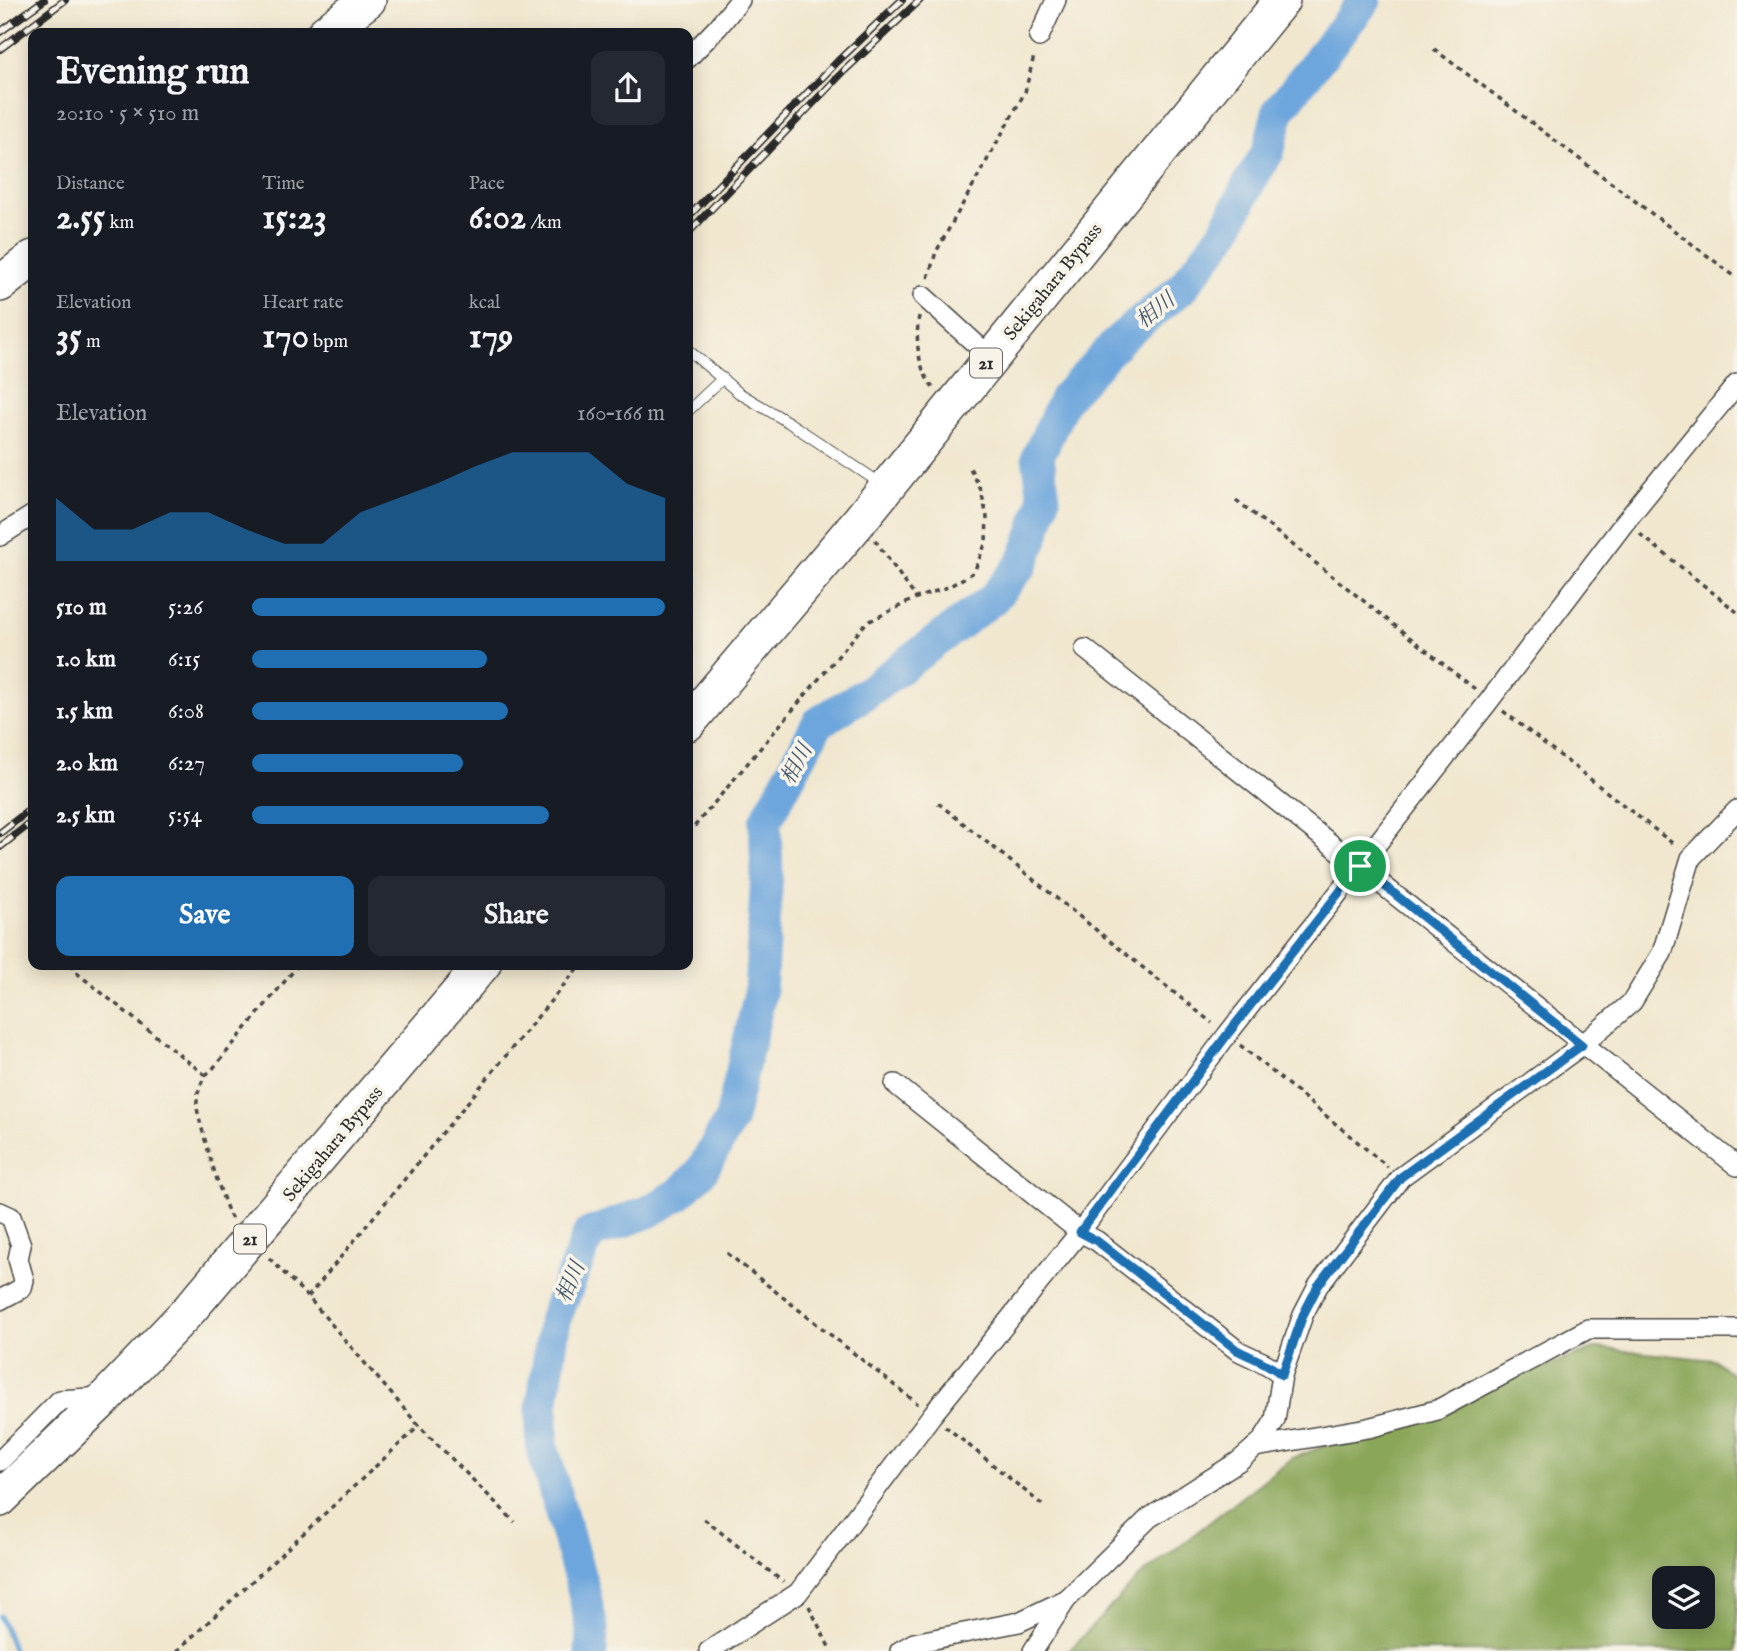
<!DOCTYPE html>
<html lang="en">
<head>
<meta charset="utf-8">
<style>
  body { margin:0; font-family:"IM FELL English","Noto Serif JP",serif; background:#242831; color:#f1f3f6; height:100vh; display:flex; flex-direction:column; font-size:26px; white-space:nowrap }
  * { box-sizing:border-box; margin:0 }
  p { font-size:23px; color:#9ea1a6 }
  .icon { flex:none; width:38px; height:38px; fill:none; stroke:currentColor; stroke-width:2; stroke-linecap:round; stroke-linejoin:round }
  .map { position:relative; flex:1; overflow:hidden }
  .sheet { position:absolute; left:28px; top:28px; width:665px; height:942px; display:flex; flex-direction:column; background:#171b24; border-radius:14px; box-shadow:0 4px 18px #0003 }
  .sheet>* { flex:none }
  .buttons { position:absolute; left:1652px; top:1566px; display:grid; gap:14px }
  .buttons a { display:grid; place-items:center; width:63px; height:63px; border-radius:14px; background:#171b24; box-shadow:0 4px 18px #0003; font-size:35px }
  .pin { position:absolute; display:grid; place-items:center; width:60px; height:60px; color:#fff; margin:-30px; border:4px solid #fff; border-radius:50%; box-shadow:0 2px 7px #0007 }
  .round { display:grid; place-items:center; flex:none; width:74px; height:74px; border-radius:14px; background:#242831 }
  .headline { display:flex; align-items:center; justify-content:space-between; height:119px; padding:0 28px }
  h1 { font-size:38px; font-weight:700; line-height:52px }
  .stats { display:grid; grid-template-columns:repeat(3,1fr); gap:10px; height:119px; padding:7px 28px }
  .stats div { display:grid; align-content:center }
  .stats b { font-size:35px; font-weight:700 }
  .stats small { font-size:19px; font-weight:400 }
  .stats p { font-size:19px }
  .chart { height:196px; padding:14px 28px }
  .chart p { display:flex; justify-content:space-between }
  .chart svg { width:100%; height:126px; margin-top:7px; fill:#1f6fb2; opacity:.7 }
  .primary-button { display:flex; gap:14px; margin-top:auto; padding:14px 28px }
  .primary-button a { flex:1; height:80px; border-radius:14px; background:#1f6fb2; color:#fff; font-size:28px; font-weight:700; line-height:80px; text-align:center }
  .primary-button a+a { background:#242831; color:#f1f3f6 }
  ul { padding:0 28px; list-style:none; font-size:23px }
  li { display:grid; grid-template-columns:112px 84px 1fr; align-items:center; height:52px }
  li i { height:18px; border-radius:9px; background:#1f6fb2 }
  .map>svg:first-child { display:block }
  .forest { fill:#8aa658; stroke:#5a6842; stroke-width:2; fill-rule:evenodd }
  .lines { fill:none; stroke-linecap:round; stroke-linejoin:round }
  .stream { stroke:#6da6dc; stroke-width:5 }
  .river { stroke:#6da6dc; stroke-width:33 }
  .lane-casing { stroke:#494744; stroke-width:12 }
  .street-casing { stroke:#494744; stroke-width:22 }
  .highway-casing { stroke:#494744; stroke-width:38 }
  .path { stroke:#494744; stroke-width:3.5; stroke-dasharray:5 5; stroke-linecap:butt }
  .lane { stroke:#fff; stroke-width:10 }
  .street { stroke:#fff; stroke-width:19 }
  .highway { stroke:#fff; stroke-width:35 }
  .rail-casing { stroke:#2b2b2b; stroke-width:8 }
  .rail { stroke:#f7f3e8; stroke-width:5; stroke-dasharray:16; stroke-linecap:butt }
  .route-casing { stroke:#fff; stroke-width:14 }
  .route { stroke:#1f6fb2; stroke-width:9 }
  .labels { text-anchor:middle; stroke-width:7; stroke-linejoin:round; paint-order:stroke }
  .shield { fill:#f7f3e8; stroke:#686764; stroke-width:2 }
  .shield-label { font-size:18px; font-weight:bold; fill:#2b2b2b }
  .street-label { font-size:19px; fill:#2b2b2b; stroke:#f7f3e8 }
  .water-label { font-size:21px; font-style:italic; fill:#425669; stroke:#f7f3e8 }
</style>
</head>
<body>
<div class="map">
<svg width="1737" height="1651" viewBox="0 0 1737 1651">
  <rect width="100%" height="100%" fill="#f7f3e8"/>
  <filter id="ink" filterUnits="userSpaceOnUse"><feTurbulence type="fractalNoise" baseFrequency=".0143" numOctaves="2"/><feDisplacementMap in="SourceGraphic" scale="14" xChannelSelector="R" yChannelSelector="G"/><feConvolveMatrix kernelMatrix="1 2 1 2 8 2 1 2 1" color-interpolation-filters="sRGB"/></filter>
  <filter id="wash" filterUnits="userSpaceOnUse"><feTurbulence type="fractalNoise" baseFrequency=".00686" numOctaves="4" result="noise"/><feDisplacementMap in="SourceGraphic" scale="28" xChannelSelector="R" yChannelSelector="G"/><feGaussianBlur stdDeviation="1.57" result="paint"/><feColorMatrix in="noise" values="0 0 0 0 0 0 0 0 0 0 0 0 0 0 0 0 0 1.4 0 .05"/><feComposite in="paint" operator="in"/></filter>
  <g filter="url(#wash)">
    <rect width="100%" height="100%" fill="#f1e7cf"/>
    <!-- forest -->
    <path class="forest" d="M 1597,1348 L 1715,1360 L 1737,1379 L 1737,1651 L 1069,1651 L 1137,1579 L 1292,1458 ZM 1664,1578 L 1703,1578 L 1703,1617 L 1664,1617 Z"/>
    <g class="lines">
      <!-- stream -->
      <path class="stream" d="M 0,1616 L 14,1651"/>
      <!-- river -->
      <path class="river" d="M 591,1651 L 592,1629 L 584,1592 L 542,1447 L 542,1407 L 555,1318 L 589,1234 L 648,1212 L 679,1194 L 701,1172 L 731,1119 L 760,993 L 767,874 L 765,822 L 818,723 L 866,693 L 993,599 L 1022,564 L 1035,531 L 1044,498 L 1038,456 L 1065,398 L 1120,339 L 1181,289 L 1224,233 L 1249,183 L 1268,152 L 1279,110 L 1365,0"/>
    </g>
  </g>
  <g filter="url(#ink)">
    <g class="lines">
      <defs>
        <g id="lane">
          <path d="M 688,350 L 739,393 L 788,422 L 880,483"/>
          <path d="M 688,411 L 723,378"/>
        </g>
        <g id="street">
          <path d="M 1039,37 L 1056,0"/>
          <path d="M 688,58 L 718,27 L 740,0"/>
          <path d="M 923,296 L 990,357"/>
          <path d="M 0,536 L 33,515"/>
          <path d="M 1085,649 L 1737,1166"/>
          <path d="M 895,1084 L 1080,1232 L 1097,1241 L 1237,1350 C 1255,1360 1266,1361 1282,1375"/>
          <path d="M 0,1212 L 11,1217 L 21,1245 L 18,1259 L 24,1280 L 22,1288 L 0,1300"/>
          <path d="M 1255,1447 L 1368,1428 L 1437,1410 L 1588,1329 L 1737,1329"/>
          <path d="M 0,1461 L 60,1400 L 103,1397"/>
          <path d="M 709,1651 L 798,1593 L 932,1415 L 1080,1232 L 1227,1035 L 1489,701 L 1625,522 L 1737,384"/>
          <path d="M 900,1651 L 914,1643 L 1019,1622 L 1065,1600"/>
          <path d="M 1033,1651 L 1066,1600 L 1149,1518 L 1239,1461 L 1262,1441 L 1275,1420 L 1282,1375 L 1303,1315 L 1318,1286 L 1401,1177 L 1582,1045 L 1632,1002 L 1662,953 L 1691,858 L 1737,810"/>
        </g>
        <g id="highway">
          <path d="M 325,33 L 368,0"/>
          <path d="M 0,284 L 33,258"/>
          <path d="M 688,723 L 860,520 L 1282,0"/>
          <path d="M 0,1499 L 106,1397 L 190,1309 L 483,964"/>
        </g>
      </defs>
      <!-- lane casing -->
      <use href="#lane" class="lane-casing"/>
      <!-- street casing -->
      <use href="#street" class="street-casing"/>
      <!-- highway casing -->
      <use href="#highway" class="highway-casing"/>
      <!-- path -->
      <g class="path">
        <path d="M 1434,49 L 1737,278"/>
        <path d="M 928,278 L 936,252 L 1025,92 L 1034,56"/>
        <path d="M 919,316 C 915,342 918,368 933,388"/>
        <path d="M 1236,500 L 1475,689"/>
        <path d="M 1640,534 L 1737,612"/>
        <path d="M 875,540 L 916,598"/>
        <path d="M 1503,711 L 1676,846"/>
        <path d="M 938,803 L 1212,1023"/>
        <path d="M 688,834 L 866,623 L 916,598 L 948,587 L 974,572 L 986,542 L 987,517 L 981,490 L 968,464"/>
        <path d="M 71,964 L 78,974 L 205,1075 C 200,1086 196,1095 197,1107 C 198,1120 226,1213 232,1219"/>
        <path d="M 1240,1045 L 1388,1167"/>
        <path d="M 205,1075 L 211,1071 L 299,964"/>
        <path d="M 727,1253 L 918,1404"/>
        <path d="M 269,1258 L 308,1297 L 419,1426 L 515,1522"/>
        <path d="M 308,1297 L 581,964"/>
        <path d="M 945,1426 L 1045,1507"/>
        <path d="M 704,1519 L 783,1582"/>
        <path d="M 809,1606 L 831,1651"/>
        <path d="M 177,1651 L 419,1426"/>
      </g>
      <!-- lane -->
      <use href="#lane" class="lane"/>
      <!-- street -->
      <use href="#street" class="street"/>
      <!-- highway -->
      <use href="#highway" class="highway"/>
      <defs>
        <g id="rail">
          <path d="M 0,32 L 44,0"/>
          <path d="M 0,49 L 65,0"/>
          <path d="M 688,217 L 838,61 L 902,0"/>
          <path d="M 688,233 L 844,71 L 920,0"/>
          <path d="M 0,833 L 33,807"/>
          <path d="M 0,847 L 33,821"/>
        </g>
      </defs>
      <!-- rail casing -->
      <use href="#rail" class="rail-casing"/>
      <!-- rail -->
      <use href="#rail" class="rail"/>
    </g>
  </g>
  <g class="lines" filter="url(#ink)">
    <defs>
      <path id="route" d="M 1360,866 L 1582,1045 L 1401,1177 L 1318,1286 L 1303,1315 L 1282,1375 C 1267,1362 1254,1359 1237,1350 L 1097,1241 L 1080,1232 L 1227,1035 Z"/>
    </defs>
    <!-- route casing -->
    <use href="#route" class="route-casing"/>
    <!-- route -->
    <use href="#route" class="route"/>
  </g>
  <g class="labels">
    <!-- shield labels -->
    <g class="shield">
      <rect x="970" y="348.5" width="32" height="29" rx="5"/>
      <rect x="234" y="1224.5" width="32" height="29" rx="5"/>
    </g>
    <g class="shield-label">
      <text x="986" y="369">21</text>
      <text x="250" y="1245">21</text>
    </g>
    <!-- street labels -->
    <g class="street-label">
      <text transform="translate(1052 281) rotate(-51)" y="7">Sekigahara Bypass</text>
      <text transform="translate(332 1143) rotate(-50)" y="7">Sekigahara Bypass</text>
    </g>
    <!-- water labels -->
    <g class="water-label">
      <text transform="translate(1155 310) rotate(-39)" y="7">相川</text>
      <text transform="translate(796 764) rotate(-62)" y="7">相川</text>
      <text transform="translate(570 1282) rotate(-67)" y="7">相川</text>
    </g>
  </g>
</svg>
<div class="buttons">
<a><svg class="icon" aria-label="layers" viewBox="0 0 24 24"><path d="M12 4l9 5-9 5-9-5zM3 14l9 5 9-5"/></svg></a>
</div>
<div class="pin" style="left:1360px;top:866px;background:#1e9e55"><svg class="icon" aria-label="arrive" viewBox="0 0 24 24"><path d="M6 21V4h12l-3 4 3 4H6"/></svg></div>
<section class="sheet">
<div class="headline"><div><h1>Evening run</h1><p>20:10 · 5 × 510 m</p></div><a class="round"><svg class="icon" aria-label="share" viewBox="0 0 24 24"><path d="M12 15V3M7 8l5-5 5 5M5 13v7h14v-7"/></svg></a></div>
<div class="stats">
<div><p>Distance</p><b>2.55<small> km</small></b></div>
<div><p>Time</p><b>15:23</b></div>
<div><p>Pace</p><b>6:02<small> /km</small></b></div>
</div>
<div class="stats">
<div><p>Elevation</p><b>35<small> m</small></b></div>
<div><p>Heart rate</p><b>170<small> bpm</small></b></div>
<div><p>kcal</p><b>179</b></div>
</div>
<div class="chart"><p><span>Elevation</span>160–166 m</p>
<svg viewBox="0 0 160 44" preserveAspectRatio="none"><path d="M0 44V22L10 33L20 33L30 27L40 27L50 33L60 38L70 38L80 27L90 22L100 17L110 11L120 6L130 6L140 6L150 17L160 22V44z"/></svg>
</div>
<ul>
<li><b>510 m</b>5:26<i style="width:100%"></i></li>
<li><b>1.0 km</b>6:15<i style="width:57%"></i></li>
<li><b>1.5 km</b>6:08<i style="width:62%"></i></li>
<li><b>2.0 km</b>6:27<i style="width:51%"></i></li>
<li><b>2.5 km</b>5:54<i style="width:72%"></i></li>
</ul>
<div class="primary-button"><a>Save</a><a>Share</a></div>
</section>
</div>
</body>
</html>
